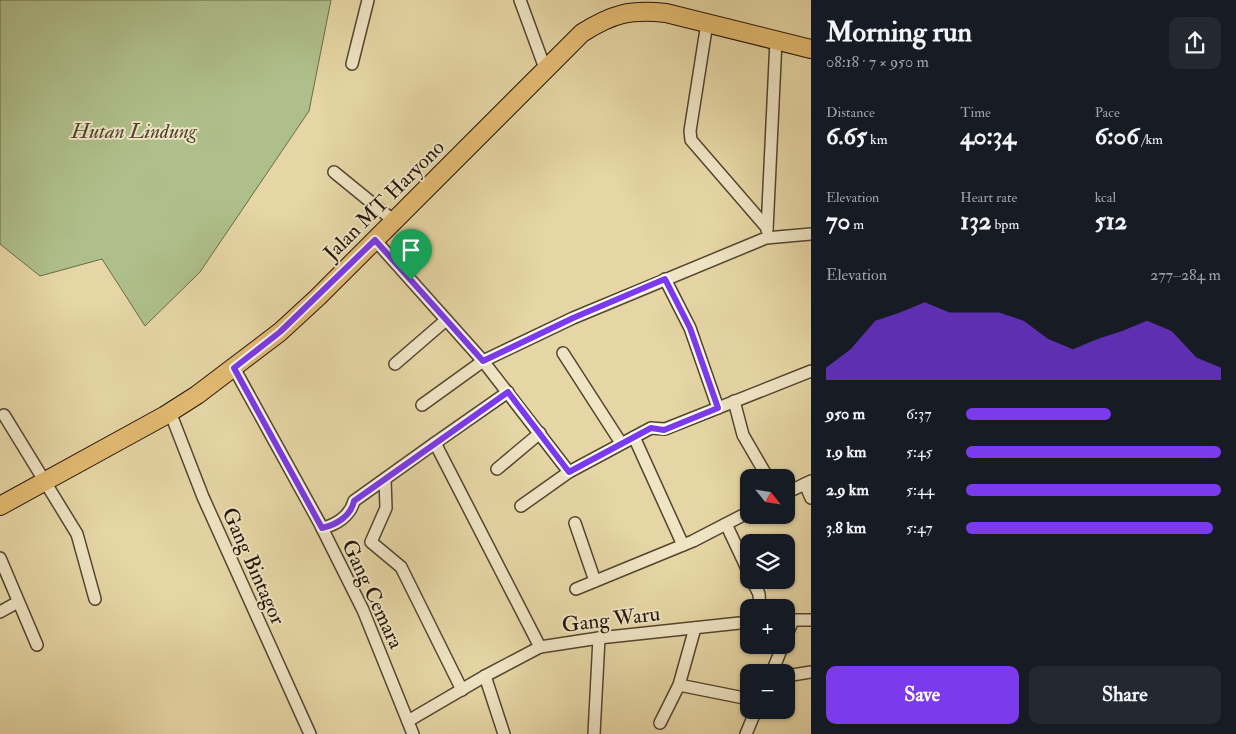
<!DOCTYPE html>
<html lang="en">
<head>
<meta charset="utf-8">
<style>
  body { margin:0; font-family:"IM FELL Double Pica",serif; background:#242831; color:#f1f3f6; height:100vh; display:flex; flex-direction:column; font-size:19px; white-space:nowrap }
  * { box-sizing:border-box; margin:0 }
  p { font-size:16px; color:#9ea1a6 }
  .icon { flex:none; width:28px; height:28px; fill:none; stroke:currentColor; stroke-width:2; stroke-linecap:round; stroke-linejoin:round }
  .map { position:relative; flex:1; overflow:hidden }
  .details { display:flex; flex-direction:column; background:#171b24; width:425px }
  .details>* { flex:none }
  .needle { width:32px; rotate:120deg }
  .controls { position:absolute; left:740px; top:469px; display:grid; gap:10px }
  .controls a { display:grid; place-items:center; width:55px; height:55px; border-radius:10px; background:#171b24; box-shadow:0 1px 4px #0004; font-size:25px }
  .pin { position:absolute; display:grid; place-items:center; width:42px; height:42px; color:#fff; margin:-51px -21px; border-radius:50% 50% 50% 0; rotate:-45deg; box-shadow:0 0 5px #0007 }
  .pin .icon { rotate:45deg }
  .round { display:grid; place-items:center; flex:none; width:52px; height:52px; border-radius:10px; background:#242831 }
  .headline { display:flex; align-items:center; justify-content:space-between; height:85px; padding:0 15px }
  h1 { font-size:28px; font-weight:800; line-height:38px }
  .metrics { display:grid; grid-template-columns:repeat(3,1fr); gap:8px; height:85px; padding:5px 15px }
  .metrics div { display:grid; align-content:center }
  .metrics b { font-size:25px; font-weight:800 }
  .metrics small { font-size:14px; font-weight:400 }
  .metrics p { font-size:14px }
  .chart { height:140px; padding:10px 15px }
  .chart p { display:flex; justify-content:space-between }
  .chart svg { width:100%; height:90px; margin-top:5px; fill:#7c3aed; opacity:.7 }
  .button { display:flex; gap:10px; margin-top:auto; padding:10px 15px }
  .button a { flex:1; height:58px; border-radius:10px; background:#7c3aed; color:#fff; font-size:20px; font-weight:800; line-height:58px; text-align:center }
  .button a+a { background:#242831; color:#f1f3f6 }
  ul { padding:0 15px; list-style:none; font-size:16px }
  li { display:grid; grid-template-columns:80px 60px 1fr; align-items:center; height:38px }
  li i { height:12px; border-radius:6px; background:#7c3aed }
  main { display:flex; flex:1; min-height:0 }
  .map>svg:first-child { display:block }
  .green { fill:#afbf8b; stroke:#6a6a4a }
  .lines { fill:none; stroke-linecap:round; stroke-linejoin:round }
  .street-casing { stroke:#54452f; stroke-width:14 }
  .primary-casing { stroke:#241508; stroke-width:20 }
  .street { stroke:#efe4c4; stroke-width:11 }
  .primary { stroke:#e3bb72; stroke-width:18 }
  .route-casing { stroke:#fff; stroke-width:10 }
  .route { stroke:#7c3aed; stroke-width:6 }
  .labels { text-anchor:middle; stroke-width:4; stroke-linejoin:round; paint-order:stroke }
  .park-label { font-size:21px; font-style:italic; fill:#4e482f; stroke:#efe4c4 }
  .street-label { font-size:21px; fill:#241508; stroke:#efe4c4 }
</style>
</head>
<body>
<main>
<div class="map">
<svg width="811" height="734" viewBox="0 0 811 734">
  <rect width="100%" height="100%" fill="#e6d6a5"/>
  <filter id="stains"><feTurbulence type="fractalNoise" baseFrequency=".004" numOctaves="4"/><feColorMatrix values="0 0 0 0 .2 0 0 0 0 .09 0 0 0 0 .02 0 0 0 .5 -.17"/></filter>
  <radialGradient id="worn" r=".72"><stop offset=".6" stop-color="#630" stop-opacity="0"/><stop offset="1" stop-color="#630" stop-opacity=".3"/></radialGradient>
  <!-- green -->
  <path class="green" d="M 0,0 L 331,0 L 309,111 L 200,272 L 145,326 L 102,259 L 40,276 L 0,244 Z"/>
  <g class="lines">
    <defs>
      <g id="street">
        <path d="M 520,0 L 546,71"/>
        <path d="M 707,23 L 690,131 L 691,140 L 767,228"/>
        <path d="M 352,64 L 368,0"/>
        <path d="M 334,172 L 394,221"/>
        <path d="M 767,230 L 776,40"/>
        <path d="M 375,240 L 483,361 L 569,472"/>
        <path d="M 665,279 L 690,328 L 718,408"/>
        <path d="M 563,353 L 621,443"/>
        <path d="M 395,364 L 446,320"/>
        <path d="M 234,368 L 319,522 L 363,610 L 413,734"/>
        <path d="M 508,392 L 435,443 L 540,647"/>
        <path d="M 734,401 L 743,435 L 768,478"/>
        <path d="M 422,405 L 483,361 L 573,318 L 766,238 L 811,234"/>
        <path d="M 170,412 L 203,497 L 310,734"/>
        <path d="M 4,415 L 77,534 L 95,599"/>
        <path d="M 634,437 L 683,545"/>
        <path d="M 497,469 L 540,433"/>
        <path d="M 385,479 L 386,508 L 371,542 L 401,567 L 462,690"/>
        <path d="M 805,484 L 811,498"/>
        <path d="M 786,493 L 811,481"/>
        <path d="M 521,506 L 569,472 L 651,428 L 665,429 L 811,371"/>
        <path d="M 575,523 L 595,581"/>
        <path d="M 726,524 L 749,573"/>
        <path d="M 322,528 C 336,525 350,516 354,501 L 435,443"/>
        <path d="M 0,558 L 37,645"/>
        <path d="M 752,580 L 759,594 L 760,608"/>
        <path d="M 576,589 L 693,541 L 749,512"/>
        <path d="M 0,612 L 18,602"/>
        <path d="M 786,620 L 811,620"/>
        <path d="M 786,637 L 793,620"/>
        <path d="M 772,672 L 783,645"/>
        <path d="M 485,676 L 504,734"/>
        <path d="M 786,676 L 811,672"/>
        <path d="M 679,685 L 749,699"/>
        <path d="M 408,721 L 485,676 L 540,647 L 599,638 L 749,622"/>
        <path d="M 660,723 L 679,685 L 695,628"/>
        <path d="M 594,734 L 599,638"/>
        <path d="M 746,734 L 756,710"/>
      </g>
      <path id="primary" d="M 0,506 L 164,416 L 197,395 L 280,332 L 318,297 L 582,33 C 612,14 630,9 666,13 L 811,49"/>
    </defs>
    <!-- street casing -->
    <use href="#street" class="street-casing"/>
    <!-- primary casing -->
    <use href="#primary" class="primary-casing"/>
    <!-- street -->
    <use href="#street" class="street"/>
    <!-- primary -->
    <use href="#primary" class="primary"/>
  </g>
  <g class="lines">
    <defs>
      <path id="route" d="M 375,240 L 483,361 L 573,318 L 665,279 L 690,328 L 718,408 L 664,430 L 651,428 L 569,472 L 508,392 L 354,501 C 351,516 336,525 322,528 L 234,368 L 280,332 Z"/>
    </defs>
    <!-- route casing -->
    <use href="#route" class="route-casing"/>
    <!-- route -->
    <use href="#route" class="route"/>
  </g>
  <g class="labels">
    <!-- park labels -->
    <g class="park-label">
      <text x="134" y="138">Hutan Lindung</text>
    </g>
    <!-- street labels -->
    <g class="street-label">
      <text transform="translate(384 200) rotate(-45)" y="7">Jalan MT Haryono</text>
      <text transform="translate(254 566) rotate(66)" y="7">Gang Bintagor</text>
      <text transform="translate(373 594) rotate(65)" y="7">Gang Cemara</text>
      <text transform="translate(611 619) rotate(-7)" y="7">Gang Waru</text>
    </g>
  </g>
  <rect width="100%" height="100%" filter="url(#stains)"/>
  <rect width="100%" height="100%" fill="url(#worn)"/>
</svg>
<div class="controls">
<a><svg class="needle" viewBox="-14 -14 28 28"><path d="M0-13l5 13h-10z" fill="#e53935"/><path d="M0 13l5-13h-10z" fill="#9ea1a6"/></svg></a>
<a><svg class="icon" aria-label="layers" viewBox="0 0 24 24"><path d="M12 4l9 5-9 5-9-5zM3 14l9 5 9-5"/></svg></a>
<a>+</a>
<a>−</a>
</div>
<div class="pin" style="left:411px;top:280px;background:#1e9e55"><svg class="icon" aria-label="arrive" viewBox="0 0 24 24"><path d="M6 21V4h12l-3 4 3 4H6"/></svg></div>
</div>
<section class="details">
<div class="headline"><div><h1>Morning run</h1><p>08:18 · 7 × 950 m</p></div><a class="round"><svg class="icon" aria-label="share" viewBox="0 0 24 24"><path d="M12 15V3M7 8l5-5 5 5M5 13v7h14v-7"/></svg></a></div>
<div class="metrics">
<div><p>Distance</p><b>6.65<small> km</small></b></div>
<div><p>Time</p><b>40:34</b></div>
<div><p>Pace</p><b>6:06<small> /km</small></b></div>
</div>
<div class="metrics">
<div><p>Elevation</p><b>70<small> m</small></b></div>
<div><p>Heart rate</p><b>132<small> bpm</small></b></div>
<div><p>kcal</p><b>512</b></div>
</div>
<div class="chart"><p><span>Elevation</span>277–284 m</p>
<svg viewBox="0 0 160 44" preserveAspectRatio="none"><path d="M0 44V38L10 29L20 15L30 11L40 6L50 11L60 11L70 11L80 15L90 24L100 29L110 24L120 20L130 15L140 20L150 33L160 38V44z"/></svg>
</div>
<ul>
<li><b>950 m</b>6:37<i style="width:57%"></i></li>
<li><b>1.9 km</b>5:45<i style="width:100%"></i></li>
<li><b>2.9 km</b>5:44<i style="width:100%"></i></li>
<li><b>3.8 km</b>5:47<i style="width:97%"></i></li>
</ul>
<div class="button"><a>Save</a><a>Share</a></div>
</section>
</main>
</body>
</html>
